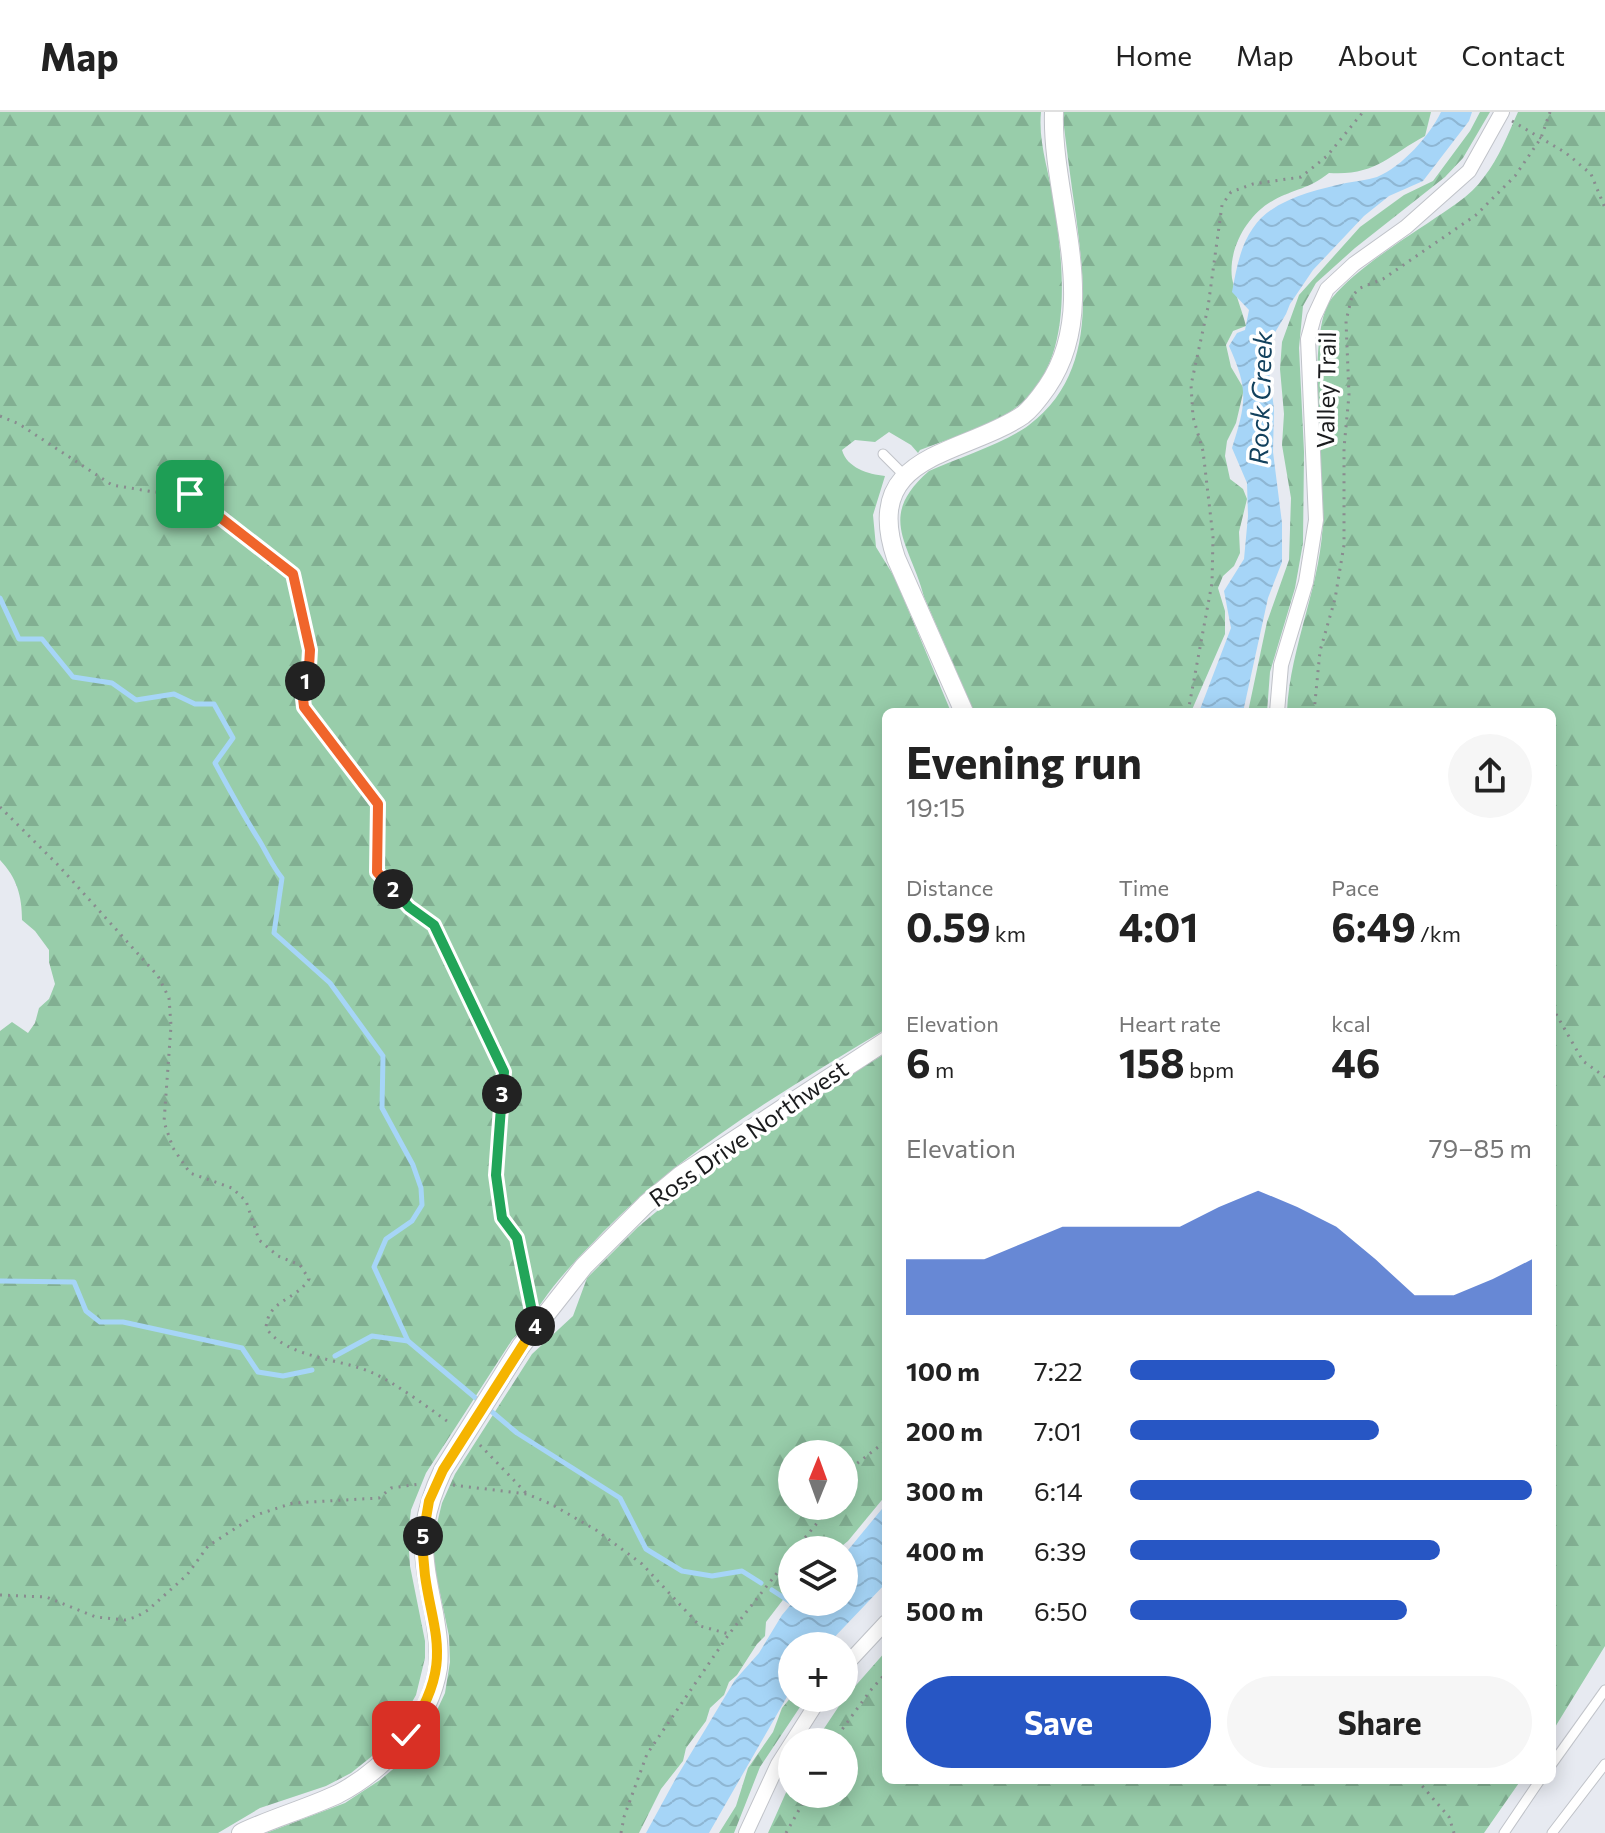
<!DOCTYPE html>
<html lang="en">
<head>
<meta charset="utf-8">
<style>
  body { margin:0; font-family:Commissioner,sans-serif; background:#f6f6f6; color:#222; height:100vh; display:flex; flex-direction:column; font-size:30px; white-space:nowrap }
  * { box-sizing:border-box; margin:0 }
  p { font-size:26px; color:#767676 }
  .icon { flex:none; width:44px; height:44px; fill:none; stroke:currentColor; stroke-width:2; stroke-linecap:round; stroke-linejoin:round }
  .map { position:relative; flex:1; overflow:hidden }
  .sheet { position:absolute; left:882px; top:596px; width:674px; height:1076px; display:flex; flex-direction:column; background:#fff; border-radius:12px; box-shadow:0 4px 20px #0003 }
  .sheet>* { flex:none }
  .needle { width:52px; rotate:1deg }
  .fabs { position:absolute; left:778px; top:1328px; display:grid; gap:16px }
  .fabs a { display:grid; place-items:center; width:80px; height:80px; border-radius:50%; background:#fff; box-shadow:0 4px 20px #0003; font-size:40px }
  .pin { position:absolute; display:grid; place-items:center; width:68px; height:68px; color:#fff; margin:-34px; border-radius:16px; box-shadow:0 4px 12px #0006 }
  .km { position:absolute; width:40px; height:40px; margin:-20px; border-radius:50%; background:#222; color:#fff; font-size:22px; line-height:40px; text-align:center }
  .round { display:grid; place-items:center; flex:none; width:84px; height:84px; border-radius:42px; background:#f6f6f6 }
  .overview { display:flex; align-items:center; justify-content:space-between; height:136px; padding:0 24px }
  h1 { font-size:44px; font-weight:700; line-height:60px }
  .stats { display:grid; grid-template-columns:repeat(3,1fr); gap:12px; height:136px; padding:8px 24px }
  .stats div { display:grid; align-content:center }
  .stats b { font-size:40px; font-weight:700 }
  .stats small { font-size:22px; font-weight:400 }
  .stats p { font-size:22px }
  .chart { height:224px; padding:16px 24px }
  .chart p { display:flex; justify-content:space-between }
  .chart svg { width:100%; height:144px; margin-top:8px; fill:#2756c4; opacity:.7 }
  .action { display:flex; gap:16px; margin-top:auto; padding:16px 24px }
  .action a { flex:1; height:92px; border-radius:48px; background:#2756c4; color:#fff; font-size:32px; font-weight:700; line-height:92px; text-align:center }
  .action a+a { background:#f6f6f6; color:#222 }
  ul { padding:0 24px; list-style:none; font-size:26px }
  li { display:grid; grid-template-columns:128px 96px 1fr; align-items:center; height:60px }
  li i { height:20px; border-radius:10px; background:#2756c4 }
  header { display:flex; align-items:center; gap:48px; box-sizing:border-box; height:112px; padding:0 40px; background:#fff; border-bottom:2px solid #e0e0e0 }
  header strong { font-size:38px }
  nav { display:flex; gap:44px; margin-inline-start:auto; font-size:28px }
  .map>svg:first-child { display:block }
  .forest { fill:url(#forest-firs); fill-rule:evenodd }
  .water { fill:url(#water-waves) }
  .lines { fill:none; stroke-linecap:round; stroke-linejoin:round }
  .stream { stroke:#a6d5f7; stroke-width:5 }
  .service-casing { stroke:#c0c3c9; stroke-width:11 }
  .pedestrian-casing { stroke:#c0c3c9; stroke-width:16 }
  .minor-casing { stroke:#c0c3c9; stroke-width:20 }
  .path { stroke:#898b8f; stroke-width:3; stroke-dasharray:2 6; stroke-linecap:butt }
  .service { stroke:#fff; stroke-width:9 }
  .pedestrian { stroke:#fff; stroke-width:14 }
  .minor { stroke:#fff; stroke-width:18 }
  .minor-bridge-casing { stroke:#c0c3c9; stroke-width:20; stroke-linecap:butt }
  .minor-bridge { stroke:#fff; stroke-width:18 }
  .split-1-casing { stroke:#fff; stroke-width:16 }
  .split-2-casing { stroke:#fff; stroke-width:16 }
  .split-3-casing { stroke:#fff; stroke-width:16 }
  .split-4-casing { stroke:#fff; stroke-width:16 }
  .split-5-casing { stroke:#fff; stroke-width:16 }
  .split-6-casing { stroke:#fff; stroke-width:16 }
  .split-1 { stroke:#f0652b; stroke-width:10 }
  .split-2 { stroke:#f0652b; stroke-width:10 }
  .split-3 { stroke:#22a559; stroke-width:10 }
  .split-4 { stroke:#22a559; stroke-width:10 }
  .split-5 { stroke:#f5b400; stroke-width:10 }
  .split-6 { stroke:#f5b400; stroke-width:10 }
  .labels { text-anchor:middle; stroke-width:7; stroke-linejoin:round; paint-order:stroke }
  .street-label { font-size:24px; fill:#1a1b1d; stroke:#fff }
  .water-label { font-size:26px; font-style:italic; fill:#12415d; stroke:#fff }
</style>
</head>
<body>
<header>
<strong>Map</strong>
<nav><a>Home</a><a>Map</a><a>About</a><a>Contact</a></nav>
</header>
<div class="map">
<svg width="1605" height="1721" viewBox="0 0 1605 1721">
  <defs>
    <pattern id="forest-firs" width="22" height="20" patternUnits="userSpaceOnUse" patternTransform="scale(2)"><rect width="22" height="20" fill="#98cdaa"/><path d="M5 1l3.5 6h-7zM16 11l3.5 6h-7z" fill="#82af92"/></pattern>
    <pattern id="water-waves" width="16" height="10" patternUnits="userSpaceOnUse" patternTransform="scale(2)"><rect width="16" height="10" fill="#a6d5f7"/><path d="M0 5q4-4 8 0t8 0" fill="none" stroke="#8eb6d3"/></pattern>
  </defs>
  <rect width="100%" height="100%" fill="#e7eaf1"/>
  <!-- forest -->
  <g class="forest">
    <path d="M 0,0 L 1041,0 C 1038,30 1049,60 1054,90 C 1064,160 1077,261 1005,303 C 980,318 948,327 920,338 L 918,341 L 911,333 L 889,320 L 875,330 L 855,328 L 842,338 C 847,356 868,362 885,364 L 873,403 L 876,435 L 895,466 L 951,600 L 886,600 L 886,917 C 786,977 685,1037 603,1120 C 586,1138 568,1156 553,1175 C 539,1193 528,1212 512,1228 L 426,1361 L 411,1398 L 408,1424 L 410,1454 L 425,1529 L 425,1546 L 416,1583 L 401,1609 L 371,1645 L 351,1661 L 326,1674 L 260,1696 L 218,1721 L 0,1721 L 0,919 L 12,910 L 28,921 L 35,911 L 39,896 L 49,887 L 55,872 L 49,850 L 49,838 L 35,819 L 22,808 C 22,784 17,766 0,748 Z"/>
    <path d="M 1064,0 L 1431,0 L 1425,24 C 1388,44 1375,64 1329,61 C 1309,77 1294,77 1274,88 C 1248,102 1228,136 1232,166 C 1235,182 1242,198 1246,214 L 1233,219 L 1226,233 L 1231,255 L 1244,277 L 1236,311 L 1227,329 L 1225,344 L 1230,367 L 1243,377 L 1247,387 L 1239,420 L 1240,441 L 1234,454 L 1223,464 L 1218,476 L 1225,499 L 1225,522 L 1191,600 L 974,600 L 924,485 C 910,431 876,405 929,359 C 958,346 1005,331 1029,313 C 1097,262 1085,177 1076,104 C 1071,71 1067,39 1063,7 Z"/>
    <path d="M 1480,0 L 1490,0 L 1463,46 L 1445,65 L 1355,136 L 1316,171 L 1303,194 L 1299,236 L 1304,340 L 1303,431 L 1295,476 L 1270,560 L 1267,600 L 1248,600 L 1267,510 L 1289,448 L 1291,386 L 1282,333 L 1284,302 L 1280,257 L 1282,230 L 1299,183 L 1360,115 L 1404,83 L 1433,69 L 1470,19 Z"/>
    <path d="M 1518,0 L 1605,0 L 1605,1534 L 1552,1620 L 1552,600 L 1287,600 C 1290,531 1325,466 1323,396 C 1322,352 1306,217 1332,186 C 1354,159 1399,130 1428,111 C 1448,97 1470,85 1484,65 C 1499,46 1508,22 1518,0 Z"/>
    <path d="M 886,941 L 886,1383 L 848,1429 L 837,1438 L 792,1438 L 792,1476 L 766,1510 L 765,1524 L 757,1532 L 737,1563 L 729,1570 L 724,1583 L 710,1596 L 706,1609 L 686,1636 L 683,1649 L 661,1677 L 639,1721 L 266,1721 L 345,1691 L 380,1668 L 398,1653 L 423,1621 L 438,1596 L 445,1581 L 450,1550 L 449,1524 L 434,1453 L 433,1428 L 442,1391 L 455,1362 L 532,1242 L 573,1204 L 587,1166 L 638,1115 L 710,1055 L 792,998 ZM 792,1342 L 844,1342 L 844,1394 L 792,1394 Z"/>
    <path d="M 886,1539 L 886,1668 L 1521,1668 L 1484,1721 L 768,1721 L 792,1667 L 792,1682 L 844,1682 L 844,1630 L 815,1630 L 843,1588 Z"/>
    <path d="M 792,1584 L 806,1586 L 760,1655 L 734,1721 L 719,1721 L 736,1694 L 748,1656 L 773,1620 L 782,1596 Z"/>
  </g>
  <!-- water -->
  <g class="water">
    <path d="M 1441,0 L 1472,0 L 1469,9 L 1423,69 L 1389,84 L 1364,104 L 1313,158 L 1290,192 L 1286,202 L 1274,222 L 1269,259 L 1274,297 L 1273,340 L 1282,411 L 1282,450 L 1268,486 L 1243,600 L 1199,600 L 1231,516 L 1224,479 L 1244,447 L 1248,404 L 1247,371 L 1232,336 C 1246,291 1249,278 1229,234 L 1237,221 L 1245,218 L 1249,198 L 1232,180 C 1236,159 1240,134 1253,116 C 1271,88 1315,78 1346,71 C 1356,69 1367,68 1377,65 C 1402,55 1430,23 1441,0 Z"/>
    <path d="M 886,1392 L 886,1471 L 826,1534 L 792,1534 L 792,1576 L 709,1721 L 646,1721 L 676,1666 L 735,1568 L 759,1541 L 782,1503 L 793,1490 L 844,1490 L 844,1443 Z"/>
  </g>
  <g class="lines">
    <!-- stream -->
    <g class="stream">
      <path d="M 0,486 L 19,527 L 42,527 L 73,565 L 112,571 L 136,588 L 174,582 L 195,592 L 214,592 L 233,626 L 215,651 C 229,677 243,703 259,728 C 267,741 272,754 282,766 L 274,821 L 330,871 L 383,944 L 382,996 L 413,1053 L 421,1076 L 422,1093 L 412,1109 L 386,1127 L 374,1155 L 408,1229 L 517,1321 L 620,1386 L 646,1437 L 682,1459 L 712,1464 L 742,1459 L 761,1471"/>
      <path d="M 0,1169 L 74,1170 L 86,1199 L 100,1210 L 123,1210 L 242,1236 L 258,1260 L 283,1264 L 312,1258"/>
      <path d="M 335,1244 L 372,1224 L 408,1229"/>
      <path d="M 772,1478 L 795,1493"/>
    </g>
    <defs>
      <g id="service">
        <path d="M 883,342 L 905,364"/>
        <path d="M 1552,1652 L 1605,1578"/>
        <path d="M 1504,1721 L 1540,1668"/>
        <path d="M 1552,1721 L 1605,1652"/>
      </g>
      <g id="pedestrian">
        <path d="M 1277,600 L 1281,553 L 1306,470 L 1316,408 L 1308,227 L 1314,205 L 1327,177 L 1354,152 L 1406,115 L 1469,59 L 1502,0"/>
        <path d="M 844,1555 L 886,1510"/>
        <path d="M 746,1721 L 778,1652 L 820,1586"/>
      </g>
      <g id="minor">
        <path d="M 964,600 L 896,446 C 860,340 963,344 1023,303 C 1032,296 1040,285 1047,275 C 1103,193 1051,89 1054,0"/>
        <path d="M 521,1234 L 584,1154 L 646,1092 L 681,1063 L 886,929"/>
        <path d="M 241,1721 C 272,1706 306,1697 338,1682 C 384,1658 430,1609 438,1556 C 440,1537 437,1519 434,1501 C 422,1441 416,1415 443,1358"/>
      </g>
    </defs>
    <!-- service casing -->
    <use href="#service" class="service-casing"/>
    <!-- pedestrian casing -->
    <use href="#pedestrian" class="pedestrian-casing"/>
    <!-- minor casing -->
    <use href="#minor" class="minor-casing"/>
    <!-- path -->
    <g class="path">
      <path d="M 1512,9 L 1566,41 L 1591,62 L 1605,96"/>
      <path d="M 0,304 L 19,312 L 112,373 L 154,380 L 190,382 L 293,462 L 310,538 L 309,555 L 302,578 L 304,595 L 378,692 L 377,760 L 409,795 L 434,813 L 504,960 L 496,1063 L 502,1106 L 517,1126 L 532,1193"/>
      <path d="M 1188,600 L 1212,471 L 1213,425 L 1203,339 L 1193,305 L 1191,273 L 1208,195 L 1222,93 L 1231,80 L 1253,72 L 1301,65 L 1327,44 L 1363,0"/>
      <path d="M 1314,600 L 1320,539 L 1335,487 L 1344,433 L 1344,336 L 1349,283 L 1346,209 L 1352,184 L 1360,176 L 1383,167 L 1476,103 L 1515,64 L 1541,26 L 1550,0"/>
      <path d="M 0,695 L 59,754 L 158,864 L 169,886 L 171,914 L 164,1010 L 173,1036 L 190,1061 L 232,1076 L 246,1089 L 259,1128 L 278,1144 L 300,1153 L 309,1167 C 296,1189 268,1187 266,1216 C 288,1247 340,1246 373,1261 C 397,1272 429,1296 451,1312"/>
      <path d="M 1552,895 L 1583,949 L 1605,965"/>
      <path d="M 480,1333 L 527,1382"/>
      <path d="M 844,1371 L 855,1353 L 886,1329"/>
      <path d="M 453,1373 L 527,1382 L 551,1392 L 596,1418 L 642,1452 L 700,1514 L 729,1522"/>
      <path d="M 795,1438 L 831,1394"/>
      <path d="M 0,1483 L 46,1485 L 96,1505 L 125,1508 L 136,1505 L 148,1498 L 187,1463 L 208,1434 L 256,1403 L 293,1391 L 379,1386 L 391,1376 L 420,1372"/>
      <path d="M 833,1630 L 870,1579 L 886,1561"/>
      <path d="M 1417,1668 L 1449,1705 L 1454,1721"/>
      <path d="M 621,1721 L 624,1705 L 647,1642 L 729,1522 L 792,1442"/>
      <path d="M 786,1721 L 808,1682"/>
    </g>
    <!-- service -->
    <use href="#service" class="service"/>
    <!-- pedestrian -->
    <use href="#pedestrian" class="pedestrian"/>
    <!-- minor -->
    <use href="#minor" class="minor"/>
    <defs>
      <path id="minor-bridge" d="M 443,1358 L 521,1234"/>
    </defs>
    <!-- minor-bridge casing -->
    <use href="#minor-bridge" class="minor-bridge-casing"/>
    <!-- minor-bridge -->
    <use href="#minor-bridge" class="minor-bridge"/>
  </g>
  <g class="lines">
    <defs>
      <path id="split-1" d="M 190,382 L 293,462 L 310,538 L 309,555 L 305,569"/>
      <path id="split-2" d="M 305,569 L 302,578 L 304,595 L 378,692 L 377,760 L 393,777"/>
      <path id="split-3" d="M 393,777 L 409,795 L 434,813 L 504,960 L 502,982"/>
      <path id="split-4" d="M 502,982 L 496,1063 L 502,1106 L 517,1126 L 535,1214"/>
      <path id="split-5" d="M 423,1424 L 429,1389 L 443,1358 L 535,1214"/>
      <path id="split-6" d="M 406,1623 C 466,1538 420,1509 423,1424"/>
    </defs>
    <!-- split-1 casing -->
    <use href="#split-1" class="split-1-casing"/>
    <!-- split-2 casing -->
    <use href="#split-2" class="split-2-casing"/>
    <!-- split-3 casing -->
    <use href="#split-3" class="split-3-casing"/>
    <!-- split-4 casing -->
    <use href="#split-4" class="split-4-casing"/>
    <!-- split-5 casing -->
    <use href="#split-5" class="split-5-casing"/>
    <!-- split-6 casing -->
    <use href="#split-6" class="split-6-casing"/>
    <!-- split-1 -->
    <use href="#split-1" class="split-1"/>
    <!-- split-2 -->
    <use href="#split-2" class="split-2"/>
    <!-- split-3 -->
    <use href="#split-3" class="split-3"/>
    <!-- split-4 -->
    <use href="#split-4" class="split-4"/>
    <!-- split-5 -->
    <use href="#split-5" class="split-5"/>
    <!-- split-6 -->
    <use href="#split-6" class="split-6"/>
  </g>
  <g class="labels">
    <!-- street labels -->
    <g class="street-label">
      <text transform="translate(1327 278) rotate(-89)" y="8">Valley Trail</text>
      <text transform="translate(749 1022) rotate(-35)" y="8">Ross Drive Northwest</text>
    </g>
    <!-- water labels -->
    <g class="water-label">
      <text transform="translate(1261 286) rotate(-88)" y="9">Rock Creek</text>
    </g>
  </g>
</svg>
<div class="fabs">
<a><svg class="needle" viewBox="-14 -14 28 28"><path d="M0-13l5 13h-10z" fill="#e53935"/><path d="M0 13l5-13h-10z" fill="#767676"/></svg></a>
<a><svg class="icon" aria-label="layers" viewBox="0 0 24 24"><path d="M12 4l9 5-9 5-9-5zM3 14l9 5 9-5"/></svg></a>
<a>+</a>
<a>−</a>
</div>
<div class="pin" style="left:190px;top:382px;background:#1e9e55"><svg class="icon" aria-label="arrive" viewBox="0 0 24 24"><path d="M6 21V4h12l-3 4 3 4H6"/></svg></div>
<div class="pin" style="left:406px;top:1623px;background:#d93025"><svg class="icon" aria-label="check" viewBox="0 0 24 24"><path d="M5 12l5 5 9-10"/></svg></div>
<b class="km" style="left:305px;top:569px">1</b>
<b class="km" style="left:393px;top:777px">2</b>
<b class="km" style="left:502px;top:982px">3</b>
<b class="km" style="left:535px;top:1214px">4</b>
<b class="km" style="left:423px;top:1424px">5</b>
<section class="sheet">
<div class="overview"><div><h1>Evening run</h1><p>19:15</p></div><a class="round"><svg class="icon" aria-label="share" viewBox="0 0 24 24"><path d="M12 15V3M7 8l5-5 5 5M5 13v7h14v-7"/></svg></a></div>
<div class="stats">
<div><p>Distance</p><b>0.59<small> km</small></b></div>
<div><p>Time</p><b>4:01</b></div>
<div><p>Pace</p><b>6:49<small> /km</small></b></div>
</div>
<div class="stats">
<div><p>Elevation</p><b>6<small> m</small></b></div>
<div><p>Heart rate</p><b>158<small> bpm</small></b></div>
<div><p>kcal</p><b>46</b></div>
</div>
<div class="chart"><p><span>Elevation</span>79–85 m</p>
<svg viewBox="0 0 160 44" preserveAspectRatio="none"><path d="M0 44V27L10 27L20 27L30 22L40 17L50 17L60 17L70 17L80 11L90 6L100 11L110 17L120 27L130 38L140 38L150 33L160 27V44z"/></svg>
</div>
<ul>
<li><b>100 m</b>7:22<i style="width:51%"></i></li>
<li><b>200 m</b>7:01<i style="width:62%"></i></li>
<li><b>300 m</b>6:14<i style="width:100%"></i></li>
<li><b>400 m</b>6:39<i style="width:77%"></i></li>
<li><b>500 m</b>6:50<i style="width:69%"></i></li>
</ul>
<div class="action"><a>Save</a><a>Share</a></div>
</section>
</div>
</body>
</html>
